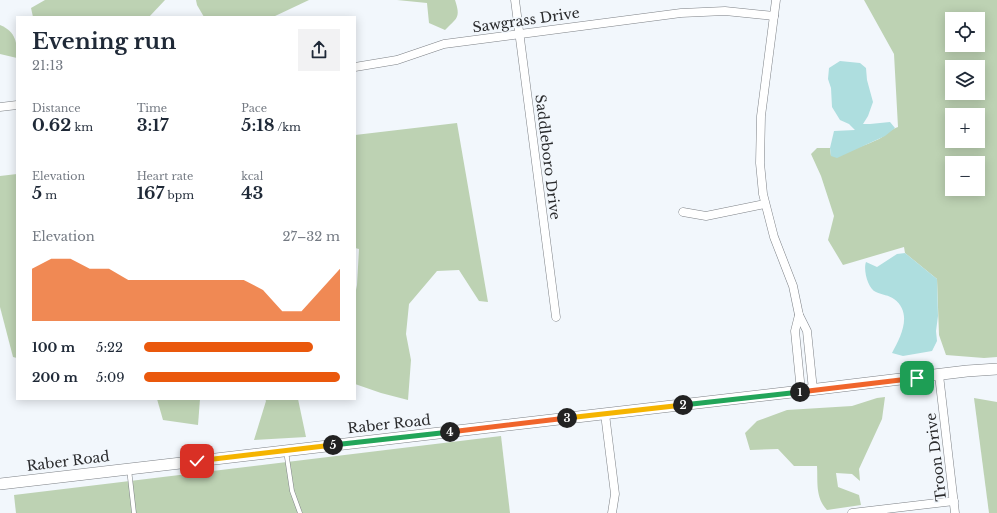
<!DOCTYPE html>
<html lang="en">
<head>
<meta charset="utf-8">
<style>
  body { margin:0; font-family:"Libre Baskerville",serif; background:#f2f2f3; color:#1f2937; height:100vh; display:flex; flex-direction:column; font-size:15px; white-space:nowrap }
  * { box-sizing:border-box; margin:0 }
  p { font-size:13px; color:#747a83 }
  .icon { flex:none; width:22px; height:22px; fill:none; stroke:currentColor; stroke-width:2; stroke-linecap:round; stroke-linejoin:round }
  .map { position:relative; flex:1; overflow:hidden }
  .drawer { position:absolute; left:16px; top:16px; width:340px; height:384px; display:flex; flex-direction:column; background:#fff; border-radius:0px; box-shadow:0 2px 10px #0003 }
  .drawer>* { flex:none }
  .fabs { position:absolute; left:945px; top:12px; display:grid; gap:8px }
  .fabs a { display:grid; place-items:center; width:40px; height:40px; border-radius:0px; background:#fff; box-shadow:0 2px 10px #0003; font-size:20px }
  .pin { position:absolute; display:grid; place-items:center; width:34px; height:34px; color:#fff; margin:-17px; border-radius:8px; box-shadow:0 2px 6px #0006 }
  .km { position:absolute; width:20px; height:20px; margin:-10px; border-radius:50%; background:#222; color:#fff; font-size:11px; line-height:20px; text-align:center }
  .round { display:grid; place-items:center; flex:none; width:42px; height:42px; border-radius:0px; background:#f2f2f3 }
  .overview { display:flex; align-items:center; justify-content:space-between; height:68px; padding:0 16px }
  h1 { font-size:22px; font-weight:700; line-height:30px }
  .metrics { display:grid; grid-template-columns:repeat(3,1fr); gap:6px; height:68px; padding:4px 16px }
  .metrics div { display:grid; align-content:center }
  .metrics b { font-size:17px; font-weight:700 }
  .metrics small { font-size:11px; font-weight:400 }
  .metrics p { font-size:11px }
  .chart { height:112px; padding:8px 16px }
  .chart p { display:flex; justify-content:space-between }
  .chart svg { width:100%; height:72px; margin-top:4px; fill:#ea580c; opacity:.7 }
  ul { padding:0 16px; list-style:none; font-size:13px }
  li { display:grid; grid-template-columns:64px 48px 1fr; align-items:center; height:30px }
  li i { height:10px; border-radius:5px; background:#ea580c }
  .map>svg:first-child { display:block }
  .green { fill:#bdd2b3; fill-rule:evenodd }
  .water { fill:#aededf }
  .lines { fill:none; stroke-linecap:round; stroke-linejoin:round }
  .lane-casing { stroke:#7d8186; stroke-width:5 }
  .street-casing { stroke:#7d8186; stroke-width:9 }
  .secondary-casing { stroke:#7d8186; stroke-width:12 }
  .lane { stroke:#fff; stroke-width:4 }
  .street { stroke:#fff; stroke-width:8 }
  .secondary { stroke:#fff; stroke-width:11 }
  .split-1-casing { stroke:#fff; stroke-width:8 }
  .split-2-casing { stroke:#fff; stroke-width:8 }
  .split-3-casing { stroke:#fff; stroke-width:8 }
  .split-4-casing { stroke:#fff; stroke-width:8 }
  .split-5-casing { stroke:#fff; stroke-width:8 }
  .split-6-casing { stroke:#fff; stroke-width:8 }
  .split-1 { stroke:#f0652b; stroke-width:5 }
  .split-2 { stroke:#22a559; stroke-width:5 }
  .split-3 { stroke:#f5b400; stroke-width:5 }
  .split-4 { stroke:#f0652b; stroke-width:5 }
  .split-5 { stroke:#22a559; stroke-width:5 }
  .split-6 { stroke:#f5b400; stroke-width:5 }
  .labels { text-anchor:middle; stroke-width:3.5; stroke-linejoin:round; paint-order:stroke }
  .street-label { font-size:14px; fill:#2a2b2d; stroke:#f2f7fc }
</style>
</head>
<body>
<div class="map">
<svg width="997" height="513" viewBox="0 0 997 513">
  <rect width="100%" height="100%" fill="#f2f7fc"/>
  <!-- green -->
  <g class="green">
    <path d="M 45,0 L 165,0 L 149,17 L 33,17 L 31,8 Z"/>
    <path d="M 196,0 L 309,0 L 273,17 L 204,17 L 197,5 Z"/>
    <path d="M 397,0 L 455,0 C 461,18 457,18 445,30 L 429,23 L 427,3 Z"/>
    <path d="M 864,0 L 997,0 L 997,357 L 984,358 L 946,355 L 939,335 L 937,279 L 905,253 L 904,247 L 843,265 L 828,240 L 834,216 L 821,176 L 811,154 L 817,148 L 830,148 L 831,156 C 848,151 864,146 879,139 C 886,135 891,129 898,127 L 894,54 ZM 952,19 L 978,19 L 978,45 L 952,45 ZM 952,67 L 978,67 L 978,93 L 952,93 ZM 952,115 L 978,115 L 978,141 L 952,141 ZM 952,163 L 978,163 L 978,189 L 952,189 Z"/>
    <path d="M 0,25 C 16,32 17,42 17,58 L 0,54 Z"/>
    <path d="M 457,123 L 488,302 L 479,301 L 459,270 L 437,271 L 409,304 L 406,334 L 411,360 L 408,400 L 381,393 L 355,384 L 355,295 L 357,285 L 359,249 L 355,248 L 355,135 Z"/>
    <path d="M 17,174 L 17,358 L 13,357 L 0,307 L 0,176 Z"/>
    <path d="M 885,397 L 882,419 L 859,469 L 860,481 L 852,474 L 836,473 L 838,487 L 859,495 L 861,505 L 827,510 C 815,497 818,482 817,466 L 794,466 L 778,449 L 750,450 L 745,433 L 757,421 L 787,410 L 852,406 L 877,398 Z"/>
    <path d="M 974,398 L 997,402 L 997,513 L 989,513 Z"/>
    <path d="M 157,399 L 200,399 L 198,425 L 163,420 Z"/>
    <path d="M 265,399 L 298,399 L 306,437 L 254,440 L 266,401 Z"/>
    <path d="M 501,436 L 510,513 L 16,513 L 14,495 Z"/>
  </g>
  <!-- water -->
  <g class="water">
    <path d="M 840,61 L 860,63 L 866,68 L 867,80 L 873,102 L 868,116 L 863,124 L 870,124 L 890,122 L 895,128 L 885,136 L 837,158 L 831,156 L 830,148 L 834,131 L 855,130 L 849,124 L 840,120 L 832,107 L 831,88 L 828,79 L 829,68 Z"/>
    <path d="M 905,253 L 937,279 L 938,316 L 936,331 L 937,341 L 932,351 L 903,356 L 892,353 C 901,337 913,313 894,299 C 889,295 882,295 876,292 C 868,289 863,270 866,262 L 877,267 L 897,254 Z"/>
  </g>
  <g class="lines">
    <defs>
      <g id="lane">
        <path d="M 286,451 L 292,491 L 300,513"/>
        <path d="M 129,469 L 134,513"/>
      </g>
      <g id="street">
        <path d="M 515,0 L 556,317"/>
        <path d="M 776,0 L 761,116 L 760,163 L 763,194 L 774,237 L 793,286 L 799,315 L 807,331 L 813,390"/>
        <path d="M 355,67 L 397,60 L 444,44 L 681,13 L 725,11 L 774,16"/>
        <path d="M 0,107 L 17,105"/>
        <path d="M 683,212 L 706,216 L 765,204"/>
        <path d="M 799,315 L 795,331 L 801,391"/>
        <path d="M 939,375 L 955,513"/>
        <path d="M 605,414 L 615,494 L 612,513"/>
        <path d="M 852,513 L 954,501"/>
      </g>
      <path id="secondary" d="M 0,484 L 801,391 L 967,371 L 997,369"/>
    </defs>
    <!-- lane casing -->
    <use href="#lane" class="lane-casing"/>
    <!-- street casing -->
    <use href="#street" class="street-casing"/>
    <!-- secondary casing -->
    <use href="#secondary" class="secondary-casing"/>
    <!-- lane -->
    <use href="#lane" class="lane"/>
    <!-- street -->
    <use href="#street" class="street"/>
    <!-- secondary -->
    <use href="#secondary" class="secondary"/>
  </g>
  <g class="lines">
    <defs>
      <path id="split-1" d="M 800,392 L 917,378"/>
      <path id="split-2" d="M 683,405 L 800,392"/>
      <path id="split-3" d="M 567,418 L 683,405"/>
      <path id="split-4" d="M 450,432 L 567,418"/>
      <path id="split-5" d="M 333,445 L 450,432"/>
      <path id="split-6" d="M 197,461 L 333,445"/>
    </defs>
    <!-- split-1 casing -->
    <use href="#split-1" class="split-1-casing"/>
    <!-- split-2 casing -->
    <use href="#split-2" class="split-2-casing"/>
    <!-- split-3 casing -->
    <use href="#split-3" class="split-3-casing"/>
    <!-- split-4 casing -->
    <use href="#split-4" class="split-4-casing"/>
    <!-- split-5 casing -->
    <use href="#split-5" class="split-5-casing"/>
    <!-- split-6 casing -->
    <use href="#split-6" class="split-6-casing"/>
    <!-- split-1 -->
    <use href="#split-1" class="split-1"/>
    <!-- split-2 -->
    <use href="#split-2" class="split-2"/>
    <!-- split-3 -->
    <use href="#split-3" class="split-3"/>
    <!-- split-4 -->
    <use href="#split-4" class="split-4"/>
    <!-- split-5 -->
    <use href="#split-5" class="split-5"/>
    <!-- split-6 -->
    <use href="#split-6" class="split-6"/>
  </g>
  <g class="labels">
    <!-- street labels -->
    <g class="street-label">
      <text transform="translate(526 20) rotate(-8)" y="5">Sawgrass Drive</text>
      <text transform="translate(548 157) rotate(83)" y="5">Saddleboro Drive</text>
      <text transform="translate(389 424) rotate(-6)" y="5">Raber Road</text>
      <text transform="translate(936 457) rotate(-97)" y="5">Troon Drive</text>
      <text transform="translate(68 461) rotate(-7)" y="5">Raber Road</text>
    </g>
  </g>
</svg>
<div class="fabs">
<a><svg class="icon" aria-label="locate" viewBox="0 0 24 24"><circle cx="12" cy="12" r="6"/><path d="M12 2v4M12 18v4M2 12h4M18 12h4"/></svg></a>
<a><svg class="icon" aria-label="layers" viewBox="0 0 24 24"><path d="M12 4l9 5-9 5-9-5zM3 14l9 5 9-5"/></svg></a>
<a>+</a>
<a>−</a>
</div>
<div class="pin" style="left:917px;top:378px;background:#1e9e55"><svg class="icon" aria-label="arrive" viewBox="0 0 24 24"><path d="M6 21V4h12l-3 4 3 4H6"/></svg></div>
<div class="pin" style="left:197px;top:461px;background:#d93025"><svg class="icon" aria-label="check" viewBox="0 0 24 24"><path d="M5 12l5 5 9-10"/></svg></div>
<b class="km" style="left:800px;top:392px">1</b>
<b class="km" style="left:683px;top:405px">2</b>
<b class="km" style="left:567px;top:418px">3</b>
<b class="km" style="left:450px;top:432px">4</b>
<b class="km" style="left:333px;top:445px">5</b>
<section class="drawer">
<div class="overview"><div><h1>Evening run</h1><p>21:13</p></div><a class="round"><svg class="icon" aria-label="share" viewBox="0 0 24 24"><path d="M12 15V3M7 8l5-5 5 5M5 13v7h14v-7"/></svg></a></div>
<div class="metrics">
<div><p>Distance</p><b>0.62<small> km</small></b></div>
<div><p>Time</p><b>3:17</b></div>
<div><p>Pace</p><b>5:18<small> /km</small></b></div>
</div>
<div class="metrics">
<div><p>Elevation</p><b>5<small> m</small></b></div>
<div><p>Heart rate</p><b>167<small> bpm</small></b></div>
<div><p>kcal</p><b>43</b></div>
</div>
<div class="chart"><p><span>Elevation</span>27–32 m</p>
<svg viewBox="0 0 160 44" preserveAspectRatio="none"><path d="M0 44V12L10 6L20 6L30 12L40 12L50 19L60 19L70 19L80 19L90 19L100 19L110 19L120 25L130 38L140 38L150 25L160 12V44z"/></svg>
</div>
<ul>
<li><b>100 m</b>5:22<i style="width:86%"></i></li>
<li><b>200 m</b>5:09<i style="width:100%"></i></li>
</ul>
</section>
</div>
</body>
</html>
